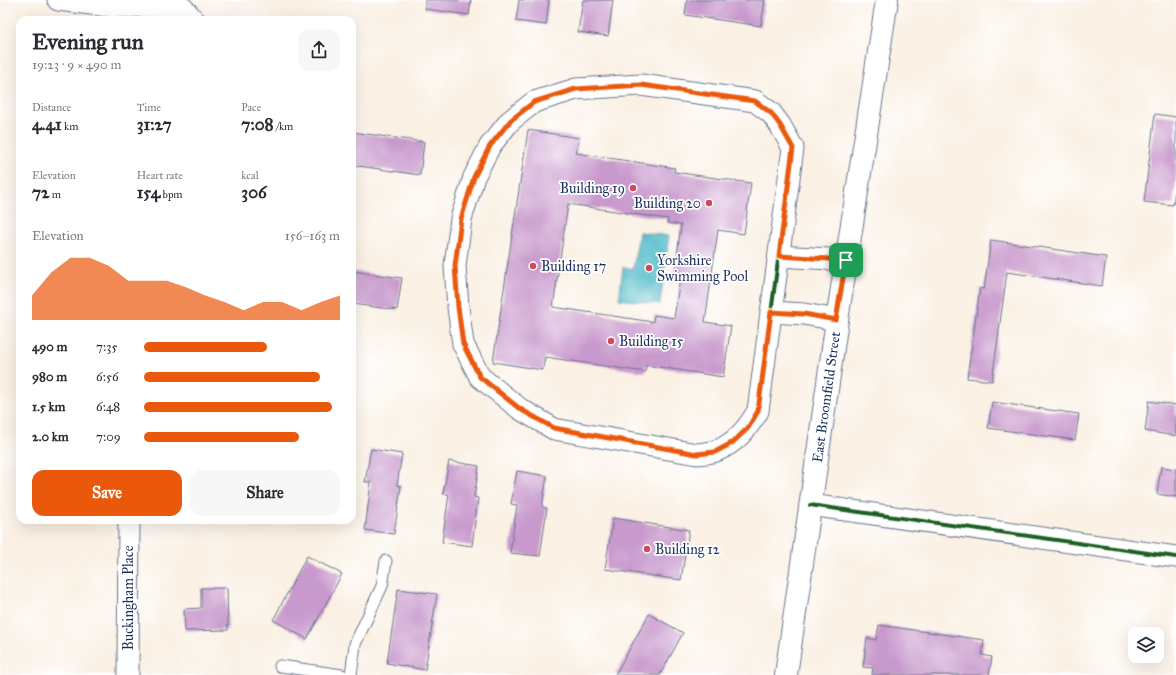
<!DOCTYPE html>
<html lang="en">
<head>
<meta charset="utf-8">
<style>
  body { margin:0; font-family:"IM FELL Great Primer",serif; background:#f7f7f7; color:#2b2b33; height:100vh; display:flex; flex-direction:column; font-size:15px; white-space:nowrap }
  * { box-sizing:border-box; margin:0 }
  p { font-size:13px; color:#7c7c81 }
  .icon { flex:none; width:22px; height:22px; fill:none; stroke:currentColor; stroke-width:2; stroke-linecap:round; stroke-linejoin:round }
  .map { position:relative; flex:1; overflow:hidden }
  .details { position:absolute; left:16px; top:16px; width:340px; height:508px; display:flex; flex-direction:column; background:#fff; border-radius:12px; box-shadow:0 4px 16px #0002 }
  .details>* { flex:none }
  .tools { position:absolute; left:1128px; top:627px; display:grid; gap:8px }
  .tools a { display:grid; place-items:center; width:36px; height:36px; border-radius:8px; background:#fff; box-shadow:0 4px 16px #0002; font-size:20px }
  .pin { position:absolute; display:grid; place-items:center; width:34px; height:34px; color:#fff; margin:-17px; border-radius:8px; box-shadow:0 2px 6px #0006 }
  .round { display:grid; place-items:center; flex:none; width:42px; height:42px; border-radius:12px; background:#f7f7f7 }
  .head { display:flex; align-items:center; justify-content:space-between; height:68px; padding:0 16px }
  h1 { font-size:22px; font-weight:700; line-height:30px }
  .figures { display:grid; grid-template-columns:repeat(3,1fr); gap:6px; height:68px; padding:4px 16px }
  .figures div { display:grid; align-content:center }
  .figures b { font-size:17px; font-weight:700 }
  .figures small { font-size:11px; font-weight:400 }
  .figures p { font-size:11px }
  .chart { height:112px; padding:8px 16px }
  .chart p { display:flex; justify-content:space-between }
  .chart svg { width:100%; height:72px; margin-top:4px; fill:#ea580c; opacity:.7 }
  .primary-button { display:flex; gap:8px; margin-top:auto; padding:8px 16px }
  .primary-button a { flex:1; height:46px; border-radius:12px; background:#ea580c; color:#fff; font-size:16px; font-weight:700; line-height:46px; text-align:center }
  .primary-button a+a { background:#f7f7f7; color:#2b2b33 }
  ul { padding:0 16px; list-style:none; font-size:13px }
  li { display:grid; grid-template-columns:64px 48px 1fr; align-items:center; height:30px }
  li i { height:10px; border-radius:5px; background:#ea580c }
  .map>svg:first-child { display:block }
  .water { fill:#4ebac9; stroke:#347494 }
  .building { fill:#c899cc; fill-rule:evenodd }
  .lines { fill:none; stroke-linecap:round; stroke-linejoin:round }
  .service-casing { stroke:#69738d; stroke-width:13 }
  .minor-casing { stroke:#69738d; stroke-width:23 }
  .secondary-casing { stroke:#69738d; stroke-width:24 }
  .service { stroke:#fff; stroke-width:11 }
  .minor { stroke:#fff; stroke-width:21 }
  .secondary { stroke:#fff; stroke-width:22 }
  .cycleway-casing { stroke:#fff; stroke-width:6 }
  .cycleway { stroke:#1b5e20; stroke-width:4 }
  .route-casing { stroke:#fff; stroke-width:8 }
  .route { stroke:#ea580c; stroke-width:5 }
  .poi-dot { fill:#d1495b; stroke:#fff; stroke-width:1.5 }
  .labels { text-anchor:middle; stroke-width:3.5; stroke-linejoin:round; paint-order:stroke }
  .poi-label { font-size:14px; fill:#1b2f5e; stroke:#fff; text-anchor:start }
  .street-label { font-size:14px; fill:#1b2f5e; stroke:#fff }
</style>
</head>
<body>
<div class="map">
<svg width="1176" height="675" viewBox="0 0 1176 675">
  <rect width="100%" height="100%" fill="#fff"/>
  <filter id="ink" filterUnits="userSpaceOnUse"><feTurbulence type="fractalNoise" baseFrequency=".025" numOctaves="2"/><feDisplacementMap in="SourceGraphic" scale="8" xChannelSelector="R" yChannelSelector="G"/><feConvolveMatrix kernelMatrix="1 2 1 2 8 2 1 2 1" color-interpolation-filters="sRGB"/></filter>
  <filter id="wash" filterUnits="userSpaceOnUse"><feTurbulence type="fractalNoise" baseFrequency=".012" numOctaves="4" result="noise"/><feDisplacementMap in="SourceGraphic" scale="16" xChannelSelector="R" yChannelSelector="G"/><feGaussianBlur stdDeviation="0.9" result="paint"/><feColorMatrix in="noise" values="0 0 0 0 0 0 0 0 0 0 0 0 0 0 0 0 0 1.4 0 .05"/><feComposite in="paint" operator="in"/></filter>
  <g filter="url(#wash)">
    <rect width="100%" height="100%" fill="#faf0e3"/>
    <!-- water -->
    <path class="water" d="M 639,232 L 669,236 L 660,304 L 619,299 L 623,267 L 633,269 Z"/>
    <g id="blocks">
      <!-- building -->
      <g class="building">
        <path d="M 425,0 L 471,0 L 469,15 L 425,9 Z"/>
        <path d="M 519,0 L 549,0 L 546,25 L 516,21 Z"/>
        <path d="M 583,0 L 613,0 L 608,36 L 578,32 Z"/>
        <path d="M 687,0 L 765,0 L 761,26 L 685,15 Z"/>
        <path d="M 1155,114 L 1176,117 L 1176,181 L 1173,205 L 1144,202 Z"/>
        <path d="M 528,130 L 579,138 L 576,153 L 675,168 L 674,172 L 751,183 L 744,234 L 718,230 L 705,322 L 731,326 L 723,377 L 646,365 L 645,372 L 545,357 L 543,370 L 493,362 ZM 568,204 L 668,219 L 667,223 L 681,225 L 675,271 L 681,272 L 674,318 L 654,315 L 653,322 L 553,307 Z"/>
        <path d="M 352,132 L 424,142 L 420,175 L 352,165 Z"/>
        <path d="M 991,240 L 1106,257 L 1102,286 L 1007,272 L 992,381 L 967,378 L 980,288 L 984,289 Z"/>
        <path d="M 352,271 L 402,278 L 397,310 L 352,304 Z"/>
        <path d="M 1149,401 L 1176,405 L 1176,436 L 1145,431 Z"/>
        <path d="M 992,402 L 1079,414 L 1075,440 L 988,428 Z"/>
        <path d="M 371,449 L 402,454 L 397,485 L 401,486 L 394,534 L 365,530 L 371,482 L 365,482 Z"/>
        <path d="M 449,461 L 479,466 L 474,497 L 478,498 L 472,546 L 442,542 L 449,494 L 443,494 Z"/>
        <path d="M 1161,467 L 1176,469 L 1176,497 L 1157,494 Z"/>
        <path d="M 517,471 L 547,476 L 542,507 L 547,508 L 540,556 L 510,553 L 517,505 L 511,504 Z"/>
        <path d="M 613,518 L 689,530 L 681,580 L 605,569 Z"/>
        <path d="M 307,556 L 342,574 L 307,639 L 273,620 Z"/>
        <path d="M 201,588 L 227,588 L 228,630 L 185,631 L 184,609 L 201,608 Z"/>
        <path d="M 398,589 L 437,594 L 425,670 L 387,663 Z"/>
        <path d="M 649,614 L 683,633 L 660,675 L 615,675 Z"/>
        <path d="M 879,625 L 984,640 L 982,655 L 992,657 L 989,675 L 872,675 L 873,668 L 863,667 L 867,638 L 876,640 Z"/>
      </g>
    </g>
  </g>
  <g filter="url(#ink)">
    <use href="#blocks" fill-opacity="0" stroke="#69738d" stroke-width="1"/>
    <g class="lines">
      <defs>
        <g id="service">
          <path d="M 280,666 L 342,675"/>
          <path d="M 351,675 L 355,644 L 382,586 L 386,561"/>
        </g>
        <g id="minor">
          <path d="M 58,0 L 116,7 L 159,6 L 183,8 L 194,20"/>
          <path d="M 641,85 L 755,101 L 771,113 L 780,125 L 793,148 L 758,411 C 747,429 736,443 716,451 C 710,453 703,453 697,454 L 554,429 L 520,409 L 480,377 L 463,344 L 458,307 L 455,266 L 461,219 L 474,177 L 490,146 L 510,121 L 534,102 L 576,89 Z"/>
          <path d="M 779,256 L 846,260"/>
          <path d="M 771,312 L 804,314 L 837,320"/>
          <path d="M 810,505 L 1176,557"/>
          <path d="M 128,675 L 129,520"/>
        </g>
        <path id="secondary" d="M 786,675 L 837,320 L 887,0"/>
      </defs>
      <!-- service casing -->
      <use href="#service" class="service-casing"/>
      <!-- minor casing -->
      <use href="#minor" class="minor-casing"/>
      <!-- secondary casing -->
      <use href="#secondary" class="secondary-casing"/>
      <!-- service -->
      <use href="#service" class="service"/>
      <!-- minor -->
      <use href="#minor" class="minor"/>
      <!-- secondary -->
      <use href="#secondary" class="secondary"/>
      <defs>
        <g id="cycleway">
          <path d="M 641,85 L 755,101 L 771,113 L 780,125 L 793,148 L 758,411 C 747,429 736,443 716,451 C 710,453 703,453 697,454 L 554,429 L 520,409 L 480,377 L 463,344 L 458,307 L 455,266 L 461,219 L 474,177 L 490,146 L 510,121 L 534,102 L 576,89 Z"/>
          <path d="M 810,505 L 1176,557"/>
        </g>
      </defs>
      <!-- cycleway casing -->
      <use href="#cycleway" class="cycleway-casing"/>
      <!-- cycleway -->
      <use href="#cycleway" class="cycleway"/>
    </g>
  </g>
  <g class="lines" filter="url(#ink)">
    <defs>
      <path id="route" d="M 641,85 L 755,101 L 771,113 L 780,125 L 793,148 L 779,256 L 846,260 L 836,320 L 804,314 L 771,312 L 758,411 L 748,428 L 732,443 L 715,452 L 697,454 L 554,428 L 520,409 L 480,377 L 463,344 L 458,307 L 455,266 L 461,219 L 474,177 L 490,146 L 510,121 L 534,102 L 576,89 Z"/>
    </defs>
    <!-- route casing -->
    <use href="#route" class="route-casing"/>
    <!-- route -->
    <use href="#route" class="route"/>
  </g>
  <!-- markers -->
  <g class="poi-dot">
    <circle cx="633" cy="188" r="4"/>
    <circle cx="709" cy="203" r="4"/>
    <circle cx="533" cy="266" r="4"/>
    <circle cx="649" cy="268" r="4"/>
    <circle cx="611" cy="341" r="4"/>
    <circle cx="647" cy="549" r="4"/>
  </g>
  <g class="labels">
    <!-- poi labels -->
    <g class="poi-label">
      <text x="625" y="193" text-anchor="end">Building 19</text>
      <text x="701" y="208" text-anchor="end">Building 20</text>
      <text x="657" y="265">Yorkshire<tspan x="657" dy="16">Swimming Pool</tspan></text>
      <text x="541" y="271">Building 17</text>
      <text x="619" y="346">Building 15</text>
      <text x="655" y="554">Building 12</text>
    </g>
    <!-- street labels -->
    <g class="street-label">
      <text transform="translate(826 397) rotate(-82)" y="5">East Broomfield Street</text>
      <text transform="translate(128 598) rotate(-90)" y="5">Buckingham Place</text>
    </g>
  </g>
</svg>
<div class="tools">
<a><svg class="icon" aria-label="layers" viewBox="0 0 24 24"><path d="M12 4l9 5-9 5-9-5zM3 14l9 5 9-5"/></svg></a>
</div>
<div class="pin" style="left:846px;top:260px;background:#1e9e55"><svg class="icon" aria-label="arrive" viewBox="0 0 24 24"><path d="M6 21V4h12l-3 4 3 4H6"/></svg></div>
<section class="details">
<div class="head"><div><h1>Evening run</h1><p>19:23 · 9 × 490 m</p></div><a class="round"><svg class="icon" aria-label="share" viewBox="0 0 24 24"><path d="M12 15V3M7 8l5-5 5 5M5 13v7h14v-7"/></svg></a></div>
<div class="figures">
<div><p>Distance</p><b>4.41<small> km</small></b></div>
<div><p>Time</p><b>31:27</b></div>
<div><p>Pace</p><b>7:08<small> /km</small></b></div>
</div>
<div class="figures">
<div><p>Elevation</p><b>72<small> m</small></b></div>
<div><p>Heart rate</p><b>154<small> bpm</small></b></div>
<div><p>kcal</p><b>306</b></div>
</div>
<div class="chart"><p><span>Elevation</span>156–163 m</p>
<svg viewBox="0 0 160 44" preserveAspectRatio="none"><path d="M0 44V29L10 15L20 6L30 6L40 11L50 20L60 20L70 20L80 24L90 29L100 33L110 38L120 33L130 33L140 38L150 33L160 29V44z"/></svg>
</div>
<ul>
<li><b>490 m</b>7:35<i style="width:63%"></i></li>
<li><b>980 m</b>6:56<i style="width:90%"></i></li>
<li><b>1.5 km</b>6:48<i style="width:96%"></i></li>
<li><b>2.0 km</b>7:09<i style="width:79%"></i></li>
</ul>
<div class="primary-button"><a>Save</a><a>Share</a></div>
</section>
</div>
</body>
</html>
